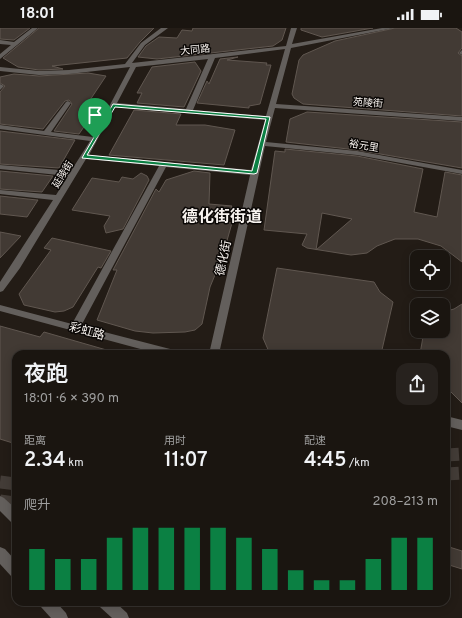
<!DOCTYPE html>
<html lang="zh">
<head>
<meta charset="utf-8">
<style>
  body { margin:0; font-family:Overpass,"Noto Sans SC",sans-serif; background:#27221e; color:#f1f3f6; height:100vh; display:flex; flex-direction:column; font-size:15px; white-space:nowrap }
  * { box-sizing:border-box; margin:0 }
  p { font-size:13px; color:#9f9f9f }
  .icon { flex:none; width:22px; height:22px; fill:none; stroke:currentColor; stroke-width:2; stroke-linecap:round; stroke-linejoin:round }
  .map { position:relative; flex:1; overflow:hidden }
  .panel { position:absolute; left:12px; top:322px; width:438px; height:256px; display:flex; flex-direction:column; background:#1a1510; border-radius:12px; box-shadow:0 2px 10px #0003,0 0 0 1px #383430 }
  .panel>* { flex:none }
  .buttons { position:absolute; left:410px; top:222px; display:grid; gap:8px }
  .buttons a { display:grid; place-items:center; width:40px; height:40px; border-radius:8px; background:#1a1510; box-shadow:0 2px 10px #0003,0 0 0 1px #383430; font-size:20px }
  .pin { position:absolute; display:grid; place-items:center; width:34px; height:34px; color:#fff; margin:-41px -17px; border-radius:50% 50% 50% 0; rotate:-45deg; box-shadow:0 0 4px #0007 }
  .pin .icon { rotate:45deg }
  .round { display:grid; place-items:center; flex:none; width:42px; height:42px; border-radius:12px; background:#27221e }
  .head { display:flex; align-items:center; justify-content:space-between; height:68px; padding:0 12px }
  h1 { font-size:22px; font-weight:600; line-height:30px }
  .metrics { display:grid; grid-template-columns:repeat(3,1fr); gap:6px; height:68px; padding:4px 12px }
  .metrics div { display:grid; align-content:center }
  .metrics b { font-size:20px; font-weight:600 }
  .metrics small { font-size:11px; font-weight:400 }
  .metrics p { font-size:11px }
  .chart { height:112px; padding:8px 12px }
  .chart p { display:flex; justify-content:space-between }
  .chart svg { width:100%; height:72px; margin-top:4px; stroke:#0b8043; stroke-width:6 }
  .status { display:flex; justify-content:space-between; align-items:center; height:28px; padding:0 20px; background:#1a1510; direction:ltr }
  .status svg { height:11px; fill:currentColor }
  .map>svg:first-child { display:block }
  .building { fill:#423a34; stroke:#605750; fill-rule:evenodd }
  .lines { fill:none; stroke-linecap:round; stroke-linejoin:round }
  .major-tunnel { stroke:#433c37; stroke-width:13; stroke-dasharray:13 6; stroke-linecap:butt }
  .minor { fill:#635f5c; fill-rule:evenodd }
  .route { fill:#0b8043; stroke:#fff; fill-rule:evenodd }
  .labels { text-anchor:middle; stroke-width:3; stroke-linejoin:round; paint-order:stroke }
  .far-street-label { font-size:10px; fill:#f8f3ef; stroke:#0a0705 }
  .street-label { font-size:12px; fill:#f8f3ef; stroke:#0a0705 }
  .district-label { font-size:16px; font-weight:bold; fill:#f8f3ef; stroke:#0a0705 }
</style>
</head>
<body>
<div class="status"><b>18:01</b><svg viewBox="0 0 49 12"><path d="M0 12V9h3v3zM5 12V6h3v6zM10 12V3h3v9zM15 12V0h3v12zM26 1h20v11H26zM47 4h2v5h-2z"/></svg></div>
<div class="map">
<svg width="462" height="590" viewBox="0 0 462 590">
  <rect width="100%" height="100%" fill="#231c16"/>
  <!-- building -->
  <g class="building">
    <path d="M 0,0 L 30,0 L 14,12 L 0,11 Z"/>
    <path d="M 39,0 L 154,0 L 140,14 L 127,30 L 52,38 L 63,41 L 39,42 L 18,39 L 3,30 Z"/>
    <path d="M 193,0 L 286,0 L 282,12 L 273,18 L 157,31 L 138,29 L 146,18 L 159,9 L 177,10 L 182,2 L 192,3 Z"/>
    <path d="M 301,0 L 373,0 L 322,9 L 301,2 Z"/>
    <path d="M 395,0 L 456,0 L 462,4 L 462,20 L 458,25 L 462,28 L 462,88 L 303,76 L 294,70 L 292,66 L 299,32 L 303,27 L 335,13 Z"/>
    <path d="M 238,29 L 227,32 L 267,35 L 266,37 L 271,37 L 260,76 L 249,78 L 249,80 L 197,75 L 207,53 L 209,56 L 220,31 Z"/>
    <path d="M 195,34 L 201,43 L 184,79 L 137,75 L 142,65 L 137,65 L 152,39 Z"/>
    <path d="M 88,45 L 106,48 L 86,78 L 92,78 L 87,86 L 92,87 L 79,106 L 54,103 L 72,76 L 69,72 L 65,73 L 43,101 L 0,96 L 0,64 L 5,58 L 0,55 L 0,49 L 14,46 L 39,48 Z"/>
    <path d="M 134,82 L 181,86 L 176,97 L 205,97 L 235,102 L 224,137 L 109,127 Z"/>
    <path d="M 307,84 L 462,94 L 462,140 L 357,122 L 286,114 L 290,91 Z"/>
    <path d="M 0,103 L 75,112 L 59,140 L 0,136 Z"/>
    <path d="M 285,121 L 357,128 L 423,141 L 414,184 L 437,189 L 445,144 L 462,147 L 462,234 L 441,218 L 418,211 L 395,211 L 377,218 L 367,225 L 351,227 L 307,220 L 302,217 L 307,206 L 264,202 L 275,123 L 285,124 ZM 322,185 L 352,191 L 316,222 Z"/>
    <path d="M 0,143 L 53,148 L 42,164 L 0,161 Z"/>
    <path d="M 194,143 L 210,145 L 209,176 L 232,178 L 227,194 L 232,195 L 222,230 L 210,259 L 202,296 L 195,302 L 185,304 L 153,305 L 135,303 L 97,292 L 117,242 L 113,242 L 156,161 L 159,164 L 166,152 Z"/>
    <path d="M 141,145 L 147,148 L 149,152 L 123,201 L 106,205 L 104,198 L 110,188 L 72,182 L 92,150 L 119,154 L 122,149 L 133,151 Z"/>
    <path d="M 0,168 L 37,172 L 38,172 L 27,189 L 0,186 Z"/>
    <path d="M 0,204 L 21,208 L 0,230 Z"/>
    <path d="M 52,210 L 111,223 L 101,240 L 98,239 L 73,279 L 64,283 L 55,284 L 24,277 L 19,266 L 51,222 L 44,220 Z"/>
    <path d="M 277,240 L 374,254 L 380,264 L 393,274 L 381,326 L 270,326 L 263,310 Z"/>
    <path d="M 462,276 L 462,375 L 446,359 L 446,326 L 420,326 L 424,303 L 443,303 L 443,284 L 454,281 Z"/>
    <path d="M 0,298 L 40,309 L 44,304 L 110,323 L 109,326 L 16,326 L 16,416 L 0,411 Z"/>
    <path d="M 446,518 L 462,523 L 462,541 L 446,536 Z"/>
  </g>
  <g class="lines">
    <!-- major-tunnel -->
    <g class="major-tunnel">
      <path d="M 446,427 L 462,426"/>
      <path d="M 446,446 L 462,445"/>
      <path d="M 0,454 L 16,456"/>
      <path d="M 0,473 L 16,475"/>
    </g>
    <!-- minor -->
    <g class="minor">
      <path d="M 32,0 L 38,0 L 0,31 L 0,26 L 11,17 L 0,16 L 0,12 L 14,14 Z"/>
      <path d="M 161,0 L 168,0 L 145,17 L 132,35 L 286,18 L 291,0 L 297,0 L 292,16 L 382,0 L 394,0 L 291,20 L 276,76 L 462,89 L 462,93 L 275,80 L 266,114 L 357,123 L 462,142 L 462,146 L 357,127 L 265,118 L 219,326 L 209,326 L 250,147 L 166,139 L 81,298 L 174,322 L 178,323 L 179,326 L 159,326 L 0,283 L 0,277 L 72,296 L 159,138 L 86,131 L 20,240 L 3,263 L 0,264 L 0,254 L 53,172 L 0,166 L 0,162 L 56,167 L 68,148 L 0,141 L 0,137 L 71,143 L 90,113 L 0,101 L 0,97 L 44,103 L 66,74 L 68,73 L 71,75 L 51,104 L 93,109 L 130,39 L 69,46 L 39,47 L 0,43 L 0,39 L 39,43 L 69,42 L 125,36 L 141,15 ZM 285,21 L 266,88 L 193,82 L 215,30 ZM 208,31 L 186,81 L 117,75 L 136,39 ZM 115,79 L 265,92 L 251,142 L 89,127 Z"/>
      <path d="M 462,22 L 462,27 L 459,25 Z"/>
      <path d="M 0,56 L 4,58 L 0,62 Z"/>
      <path d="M 446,388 L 462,392 L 462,402 L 446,398 Z"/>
      <path d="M 0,468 L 4,470 L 16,481 L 16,496 L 11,494 L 0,483 Z"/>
      <path d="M 0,519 L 5,521 L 16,533 L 16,550 L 11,548 L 0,536 Z"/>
      <path d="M 39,574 L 56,574 L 66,585 L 68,590 L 51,590 L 41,579 Z"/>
      <path d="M 98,574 L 115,574 L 127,585 L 129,590 L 112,590 L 100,579 Z"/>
    </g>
  </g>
  <!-- route -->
  <path class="route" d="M 113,76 L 270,89 L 257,145 L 254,146 L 82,130 ZM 115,79 L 266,91 L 252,143 L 87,127 Z"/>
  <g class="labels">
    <!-- far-street labels -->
    <g class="far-street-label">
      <text transform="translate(195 21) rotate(-6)" y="4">大同路</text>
      <text transform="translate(368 74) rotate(4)" y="4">苑陵街</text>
      <text transform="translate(364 117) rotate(9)" y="4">裕元里</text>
      <text transform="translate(62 146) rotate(-58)" y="4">延陵街</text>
    </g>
    <!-- street labels -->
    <g class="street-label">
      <text transform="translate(223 230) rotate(-78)" y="4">德化街</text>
      <text transform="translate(87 303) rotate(15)" y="4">彩虹路</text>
    </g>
    <!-- district labels -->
    <g class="district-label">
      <text x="222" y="194">德化街街道</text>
    </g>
  </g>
</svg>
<div class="buttons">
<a><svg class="icon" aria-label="locate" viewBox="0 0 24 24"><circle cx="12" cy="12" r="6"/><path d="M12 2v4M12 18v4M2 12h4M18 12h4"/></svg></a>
<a><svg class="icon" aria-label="layers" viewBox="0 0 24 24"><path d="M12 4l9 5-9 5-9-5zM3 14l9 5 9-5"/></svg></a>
</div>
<div class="pin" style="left:95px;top:111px;background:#1e9e55"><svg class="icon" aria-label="arrive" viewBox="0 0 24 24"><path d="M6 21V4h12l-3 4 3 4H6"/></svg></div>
<section class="panel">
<div class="head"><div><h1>夜跑</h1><p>18:01 · 6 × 390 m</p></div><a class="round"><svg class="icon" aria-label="share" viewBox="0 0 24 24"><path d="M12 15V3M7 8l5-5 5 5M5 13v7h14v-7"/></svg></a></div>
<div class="metrics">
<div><p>距离</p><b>2.34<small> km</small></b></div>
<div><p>用时</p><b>11:07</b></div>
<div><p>配速</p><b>4:45<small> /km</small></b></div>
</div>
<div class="chart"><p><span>爬升</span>208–213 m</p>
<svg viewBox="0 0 160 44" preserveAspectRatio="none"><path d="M5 44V19M15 44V25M25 44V25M35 44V12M45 44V6M55 44V6M65 44V6M75 44V6M85 44V12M95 44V19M105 44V32M115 44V38M125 44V38M135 44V25M145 44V12M155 44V12"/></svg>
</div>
</section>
</div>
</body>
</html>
